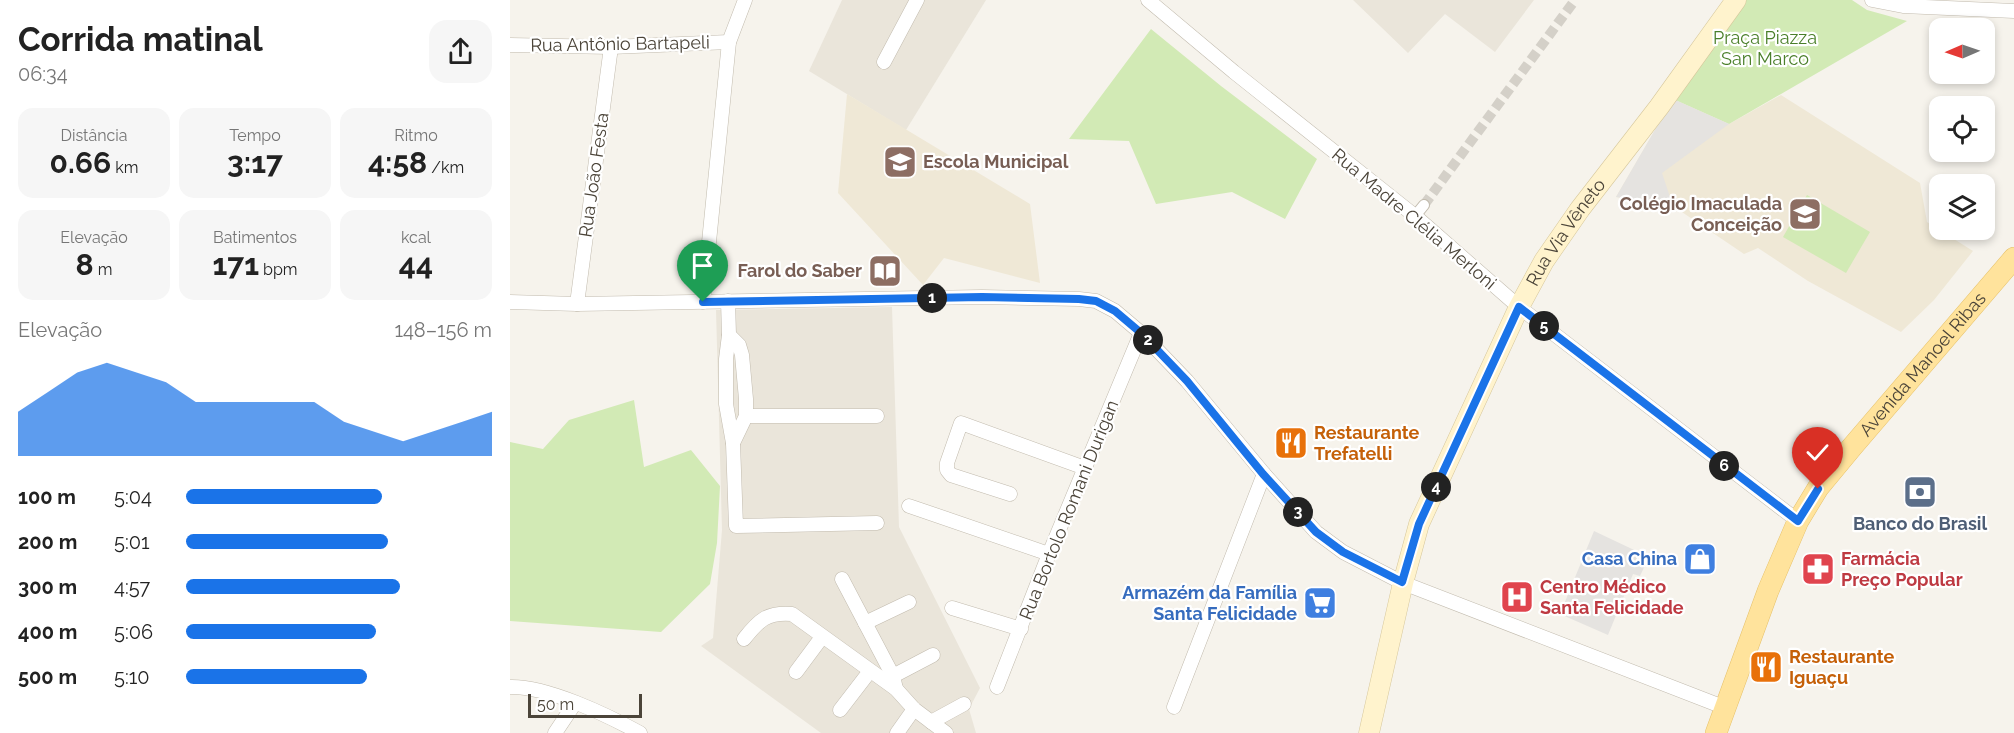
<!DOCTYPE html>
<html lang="pt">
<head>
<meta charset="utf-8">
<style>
  body { margin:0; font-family:Raleway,sans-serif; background:#f6f6f6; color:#222; height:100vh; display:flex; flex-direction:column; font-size:22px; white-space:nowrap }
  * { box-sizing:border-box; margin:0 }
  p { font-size:20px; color:#767676 }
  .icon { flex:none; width:33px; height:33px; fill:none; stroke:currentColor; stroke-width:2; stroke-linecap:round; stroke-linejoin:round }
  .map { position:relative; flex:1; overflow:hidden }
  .side { display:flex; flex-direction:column; background:#fff; width:510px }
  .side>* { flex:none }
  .needle { width:39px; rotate:268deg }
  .fabs { position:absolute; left:1419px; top:18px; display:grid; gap:12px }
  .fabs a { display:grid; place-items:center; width:66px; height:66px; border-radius:12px; background:#fff; box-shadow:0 3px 9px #0003; font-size:30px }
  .scale { position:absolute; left:18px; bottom:15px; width:114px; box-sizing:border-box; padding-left:6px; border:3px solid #4b4439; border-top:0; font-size:16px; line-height:21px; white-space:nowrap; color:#4b4439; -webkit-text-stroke:4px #fff; paint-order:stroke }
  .pin { position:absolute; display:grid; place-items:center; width:51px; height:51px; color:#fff; margin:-62px -26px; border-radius:50% 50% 50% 0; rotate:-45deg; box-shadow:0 0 6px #0007 }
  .pin .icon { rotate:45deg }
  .km { position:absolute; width:30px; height:30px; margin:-15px; border-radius:50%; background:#222; color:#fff; font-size:16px; line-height:30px; text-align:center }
  .round { display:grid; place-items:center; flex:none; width:63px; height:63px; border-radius:18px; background:#f6f6f6 }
  .headline { display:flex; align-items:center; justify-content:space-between; height:102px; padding:0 18px }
  h1 { font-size:33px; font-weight:700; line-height:45px }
  .figures { display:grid; grid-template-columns:repeat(3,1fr); gap:9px; height:102px; padding:6px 18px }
  .figures div { display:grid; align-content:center; border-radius:15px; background:#f6f6f6; text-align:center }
  .figures b { font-size:30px; font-weight:700 }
  .figures small { font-size:16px; font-weight:400 }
  .figures p { font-size:16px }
  .chart { height:168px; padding:12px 18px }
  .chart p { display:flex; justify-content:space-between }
  .chart svg { width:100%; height:108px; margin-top:6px; fill:#1a73e8; opacity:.7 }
  ul { padding:0 18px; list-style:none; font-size:20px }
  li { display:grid; grid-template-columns:96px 72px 1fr; align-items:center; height:45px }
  li i { height:15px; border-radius:8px; background:#1a73e8 }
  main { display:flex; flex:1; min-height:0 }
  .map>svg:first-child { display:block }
  .residential { fill:#eae5da }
  .education { fill:#efe8d6 }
  .green { fill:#d2eab5 }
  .parking { fill:#e5e3e0 }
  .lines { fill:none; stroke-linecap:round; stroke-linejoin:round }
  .pedestrian-tunnel { stroke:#d4d0c8; stroke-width:10; stroke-dasharray:10 5; stroke-linecap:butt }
  .pedestrian-casing { stroke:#c2bbae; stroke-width:12 }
  .minor-casing { stroke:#c2bbae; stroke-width:15 }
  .secondary-casing { stroke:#d6c79b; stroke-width:21 }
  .primary-casing { stroke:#e6c16a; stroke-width:22 }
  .pedestrian { stroke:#fff; stroke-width:10 }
  .minor { stroke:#fff; stroke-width:14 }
  .secondary { stroke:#fff3cd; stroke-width:20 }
  .primary { stroke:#ffe39c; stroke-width:21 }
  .route-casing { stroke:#fff; stroke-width:12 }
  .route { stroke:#1a73e8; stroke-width:8 }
  .labels { text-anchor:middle; stroke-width:4.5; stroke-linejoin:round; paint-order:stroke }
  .park-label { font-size:18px; fill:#4a7f2a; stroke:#fff }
  .street-label { font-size:18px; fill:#4b4439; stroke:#fff }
  .education-label { font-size:18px; font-weight:bold; fill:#785e54; stroke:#fff; text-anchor:end }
  .food-label { font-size:18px; font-weight:bold; fill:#c56008; stroke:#fff; text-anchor:start }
  .service-label { font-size:18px; font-weight:bold; fill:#4e5e75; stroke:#fff }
  .shop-label { font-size:18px; font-weight:bold; fill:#366cbe; stroke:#fff; text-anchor:end }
  .health-label { font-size:18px; font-weight:bold; fill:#be3a42; stroke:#fff; text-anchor:start }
</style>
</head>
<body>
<main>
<section class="side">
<div class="headline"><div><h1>Corrida matinal</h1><p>06:34</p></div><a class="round"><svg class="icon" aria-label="share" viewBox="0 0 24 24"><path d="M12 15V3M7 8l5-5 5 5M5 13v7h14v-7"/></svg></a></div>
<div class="figures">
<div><p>Distância</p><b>0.66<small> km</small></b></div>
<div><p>Tempo</p><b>3:17</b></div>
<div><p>Ritmo</p><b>4:58<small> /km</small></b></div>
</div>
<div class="figures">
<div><p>Elevação</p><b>8<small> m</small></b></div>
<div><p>Batimentos</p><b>171<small> bpm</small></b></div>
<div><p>kcal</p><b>44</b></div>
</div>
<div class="chart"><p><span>Elevação</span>148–156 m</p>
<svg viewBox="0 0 160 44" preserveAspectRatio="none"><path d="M0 44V26L10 18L20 10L30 6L40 10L50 14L60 22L70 22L80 22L90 22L100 22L110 30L120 34L130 38L140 34L150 30L160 26V44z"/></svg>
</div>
<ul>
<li><b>100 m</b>5:04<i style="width:64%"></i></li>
<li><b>200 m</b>5:01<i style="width:66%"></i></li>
<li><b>300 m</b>4:57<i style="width:70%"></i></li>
<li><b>400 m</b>5:06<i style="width:62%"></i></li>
<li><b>500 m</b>5:10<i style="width:59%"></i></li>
</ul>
</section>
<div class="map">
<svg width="1504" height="733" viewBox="0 0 1504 733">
  <rect width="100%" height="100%" fill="#f6f3ec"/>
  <!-- residential -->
  <g class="residential">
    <path d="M 332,0 L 476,0 L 396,130 L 299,71 Z"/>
    <path d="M 843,0 L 1024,0 L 985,52 L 935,14 L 898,53 Z"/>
    <path d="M 382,307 L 389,527 L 470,688 L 459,709 L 466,733 L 311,733 L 191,646 L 203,638 L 212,530 L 206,310 Z"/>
  </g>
  <!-- education -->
  <g class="education">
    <path d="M 337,94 L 520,204 L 530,283 L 434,258 L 413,285 L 328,193 Z"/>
    <path d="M 1271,95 L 1410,183 L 1417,222 L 1463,251 L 1424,300 L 1391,332 L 1298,281 L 1248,248 L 1234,254 L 1163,206 L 1106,197 L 1163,99 L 1219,124 Z"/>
  </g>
  <!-- green -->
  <g class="green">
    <path d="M 1232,0 L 1342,0 L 1357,10 L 1397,21 L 1219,124 L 1163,99 Z"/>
    <path d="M 641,29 L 711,86 L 807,159 L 775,219 L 722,192 L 646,204 L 619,141 L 559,139 Z"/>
    <path d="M 1297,195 L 1360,232 L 1336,273 L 1273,237 Z"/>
    <path d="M 124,400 L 134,467 L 181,450 L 210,486 L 207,543 L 200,584 L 151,632 L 0,621 L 0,442 L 33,449 L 59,420 Z"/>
  </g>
  <!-- parking -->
  <g class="parking">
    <path d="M 1163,99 L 1219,124 L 1152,173 L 1163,206 L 1106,197 Z"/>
    <path d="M 1084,531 L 1139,557 L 1130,576 L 1123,574 L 1098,635 L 1050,614 Z"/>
  </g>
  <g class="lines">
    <!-- pedestrian-tunnel -->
    <path class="pedestrian-tunnel" d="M 914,205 L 1065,0"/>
    <defs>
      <path id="pedestrian" d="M 905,216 L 914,205"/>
      <g id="minor">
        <path d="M 638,0 L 724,72 L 905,216 L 1009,307 L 1288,521"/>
        <path d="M 1362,0 L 1393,6 L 1504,11"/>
        <path d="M 0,45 L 101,47 L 219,42"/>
        <path d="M 374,62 L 407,0"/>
        <path d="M 218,301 L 219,335 L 216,359 L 216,404 L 223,443 L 226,526 L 367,523"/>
        <path d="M 0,302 L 67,304 L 472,297 L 569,299 L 586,301 L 605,311 L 631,333 L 677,381 L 754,474 L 806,532 L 833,552 L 893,583 L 1216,708"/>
        <path d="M 193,302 L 219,42 L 235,0"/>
        <path d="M 67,304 L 101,47"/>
        <path d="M 219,335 L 229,345 L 232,355 L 236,399 L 236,416 L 223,443"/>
        <path d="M 236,416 L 367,416"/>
        <path d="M 500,494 L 441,475 L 437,470 L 437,463 L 451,423 L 575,468"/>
        <path d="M 399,506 L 539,554"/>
        <path d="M 332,579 L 383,676 L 386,689"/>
        <path d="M 442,608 L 511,629"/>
        <path d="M 355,623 L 399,602"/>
        <path d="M 234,639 C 249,620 257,612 282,614 L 386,689 L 404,709 L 436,733"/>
        <path d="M 286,672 L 312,637"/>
        <path d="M 383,676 L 423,655"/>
        <path d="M 0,687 C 37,686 97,715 130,733"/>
        <path d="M 487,687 L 539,554 L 631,333"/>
        <path d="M 664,707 L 754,474"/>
        <path d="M 330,710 L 360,671"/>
        <path d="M 421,722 L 454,704"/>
        <path d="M 45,733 L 65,703"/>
        <path d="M 387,733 L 404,709"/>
      </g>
      <g id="secondary">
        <path id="s1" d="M 859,733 L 893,583 L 909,524 L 1009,307 L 1034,261 L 1070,209 L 1149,107 L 1226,0"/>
      </g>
      <g id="primary">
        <path id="s2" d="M 1206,733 L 1258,591 L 1288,521 L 1308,488 L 1342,447 L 1504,258"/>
      </g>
    </defs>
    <!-- pedestrian casing -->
    <use href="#pedestrian" class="pedestrian-casing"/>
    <!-- minor casing -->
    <use href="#minor" class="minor-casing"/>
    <!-- secondary casing -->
    <use href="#secondary" class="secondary-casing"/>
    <!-- primary casing -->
    <use href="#primary" class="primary-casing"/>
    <!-- pedestrian -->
    <use href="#pedestrian" class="pedestrian"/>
    <!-- minor -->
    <use href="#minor" class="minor"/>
    <!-- secondary -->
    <use href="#secondary" class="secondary"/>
    <!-- primary -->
    <use href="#primary" class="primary"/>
  </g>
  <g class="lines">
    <defs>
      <path id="route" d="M 193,302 L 472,297 L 569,299 L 586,301 L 605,311 L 631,333 L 677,381 L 753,474 L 806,532 L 833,552 L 892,582 L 909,524 L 1009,307 L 1288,521 L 1308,489"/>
    </defs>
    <!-- route casing -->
    <use href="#route" class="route-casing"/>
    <!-- route -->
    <use href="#route" class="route"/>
  </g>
  <!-- icons -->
  <defs>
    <symbol id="school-square" viewBox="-11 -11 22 22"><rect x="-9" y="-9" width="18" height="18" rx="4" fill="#8d6e63" stroke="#fff"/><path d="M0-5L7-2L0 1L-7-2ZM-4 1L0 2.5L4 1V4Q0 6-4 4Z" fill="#fff"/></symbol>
    <symbol id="library-square" viewBox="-11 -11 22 22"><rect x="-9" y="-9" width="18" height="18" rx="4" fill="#8d6e63" stroke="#fff"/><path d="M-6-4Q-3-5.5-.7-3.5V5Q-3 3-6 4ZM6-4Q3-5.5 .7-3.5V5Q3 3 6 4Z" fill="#fff"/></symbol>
    <symbol id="restaurant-square" viewBox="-11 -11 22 22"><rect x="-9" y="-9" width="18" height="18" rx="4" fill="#e8710a" stroke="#fff"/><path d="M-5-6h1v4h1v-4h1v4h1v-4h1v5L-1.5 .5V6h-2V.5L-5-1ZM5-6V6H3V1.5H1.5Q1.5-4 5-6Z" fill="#fff"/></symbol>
    <symbol id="bank-square" viewBox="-11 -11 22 22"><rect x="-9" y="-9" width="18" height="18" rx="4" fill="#5c6f8a" stroke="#fff"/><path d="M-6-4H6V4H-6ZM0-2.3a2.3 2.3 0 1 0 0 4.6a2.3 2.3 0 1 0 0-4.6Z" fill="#fff"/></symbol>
    <symbol id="shop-square" viewBox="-11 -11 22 22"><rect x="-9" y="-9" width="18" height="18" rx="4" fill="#3f7fe0" stroke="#fff"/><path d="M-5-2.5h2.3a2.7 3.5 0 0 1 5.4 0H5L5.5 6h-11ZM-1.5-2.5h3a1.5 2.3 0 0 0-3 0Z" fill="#fff"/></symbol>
    <symbol id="pharmacy-square" viewBox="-11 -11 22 22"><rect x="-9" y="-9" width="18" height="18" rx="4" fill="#e0444e" stroke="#fff"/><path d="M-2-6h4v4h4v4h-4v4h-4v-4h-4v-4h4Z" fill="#fff"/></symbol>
    <symbol id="hospital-square" viewBox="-11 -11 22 22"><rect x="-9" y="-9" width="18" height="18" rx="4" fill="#e0444e" stroke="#fff"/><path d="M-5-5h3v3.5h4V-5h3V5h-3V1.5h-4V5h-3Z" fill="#fff"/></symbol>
    <symbol id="supermarket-square" viewBox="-11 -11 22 22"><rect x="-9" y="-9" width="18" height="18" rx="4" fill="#3f7fe0" stroke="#fff"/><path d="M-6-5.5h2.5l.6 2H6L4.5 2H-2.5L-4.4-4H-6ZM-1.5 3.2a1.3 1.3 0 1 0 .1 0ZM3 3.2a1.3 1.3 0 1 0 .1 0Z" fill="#fff"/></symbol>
  </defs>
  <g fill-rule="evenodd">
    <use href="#school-square" x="371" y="143" width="38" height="38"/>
    <use href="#school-square" x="1276" y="195" width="38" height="38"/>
    <use href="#library-square" x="356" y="252" width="38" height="38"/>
    <use href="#restaurant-square" x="762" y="424" width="38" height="38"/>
    <use href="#bank-square" x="1391" y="473" width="38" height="38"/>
    <use href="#shop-square" x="1171" y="540" width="38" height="38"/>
    <use href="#pharmacy-square" x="1289" y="550" width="38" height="38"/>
    <use href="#hospital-square" x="988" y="578" width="38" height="38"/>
    <use href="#supermarket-square" x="791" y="584" width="38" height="38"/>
    <use href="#restaurant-square" x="1237" y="648" width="38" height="38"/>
  </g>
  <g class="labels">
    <!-- park labels -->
    <g class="park-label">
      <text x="1255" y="44">Praça Piazza<tspan x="1255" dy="21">San Marco</tspan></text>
    </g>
    <!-- street labels -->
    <g class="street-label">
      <text transform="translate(110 44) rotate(-1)" y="6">Rua Antônio Bartapeli</text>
      <text transform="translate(84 175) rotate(-82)" y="6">Rua João Festa</text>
      <text transform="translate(904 219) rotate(40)" y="6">Rua Madre Clélia Merloni</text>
      <text dy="6" stroke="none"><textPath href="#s1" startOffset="542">Rua Via Vêneto</textPath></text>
      <text dy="6" stroke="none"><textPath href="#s2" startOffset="428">Avenida Manoel Ribas</textPath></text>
      <text transform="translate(559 510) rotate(-68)" y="6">Rua Bortolo Romani Durigan</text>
    </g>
    <!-- education labels -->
    <g class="education-label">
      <text x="413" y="168" text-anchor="start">Escola Municipal</text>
      <text x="1272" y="210">Colégio Imaculada<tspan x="1272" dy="21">Conceição</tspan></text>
      <text x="352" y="277">Farol do Saber</text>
    </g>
    <!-- food labels -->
    <g class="food-label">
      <text x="804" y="439">Restaurante<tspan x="804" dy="21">Trefatelli</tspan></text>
      <text x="1279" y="663">Restaurante<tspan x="1279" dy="21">Iguaçu</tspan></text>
    </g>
    <!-- service labels -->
    <g class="service-label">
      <text x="1410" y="530">Banco do Brasil</text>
    </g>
    <!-- shop labels -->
    <g class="shop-label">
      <text x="1167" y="565">Casa China</text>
      <text x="787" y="599">Armazém da Família<tspan x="787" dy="21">Santa Felicidade</tspan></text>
    </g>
    <!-- health labels -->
    <g class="health-label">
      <text x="1331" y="565">Farmácia<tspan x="1331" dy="21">Preço Popular</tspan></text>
      <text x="1030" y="593">Centro Médico<tspan x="1030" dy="21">Santa Felicidade</tspan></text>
    </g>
  </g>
</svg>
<div class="fabs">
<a><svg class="needle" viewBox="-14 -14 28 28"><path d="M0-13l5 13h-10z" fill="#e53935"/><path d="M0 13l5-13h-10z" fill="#767676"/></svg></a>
<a><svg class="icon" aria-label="locate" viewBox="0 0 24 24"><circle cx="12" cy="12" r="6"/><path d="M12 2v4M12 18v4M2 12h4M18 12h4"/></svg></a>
<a><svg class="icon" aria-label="layers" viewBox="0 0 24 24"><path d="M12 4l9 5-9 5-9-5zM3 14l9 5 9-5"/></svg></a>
</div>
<div class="scale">50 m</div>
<div class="pin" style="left:193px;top:302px;background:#1e9e55"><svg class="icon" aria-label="arrive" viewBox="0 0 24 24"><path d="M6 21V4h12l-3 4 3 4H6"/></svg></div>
<div class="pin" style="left:1308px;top:489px;background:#d93025"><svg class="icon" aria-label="check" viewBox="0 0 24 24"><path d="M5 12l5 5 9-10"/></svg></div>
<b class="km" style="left:422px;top:298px">1</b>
<b class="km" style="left:638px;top:340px">2</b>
<b class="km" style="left:788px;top:512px">3</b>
<b class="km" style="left:926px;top:487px">4</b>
<b class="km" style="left:1034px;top:326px">5</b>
<b class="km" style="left:1214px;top:466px">6</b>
</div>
</main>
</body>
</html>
